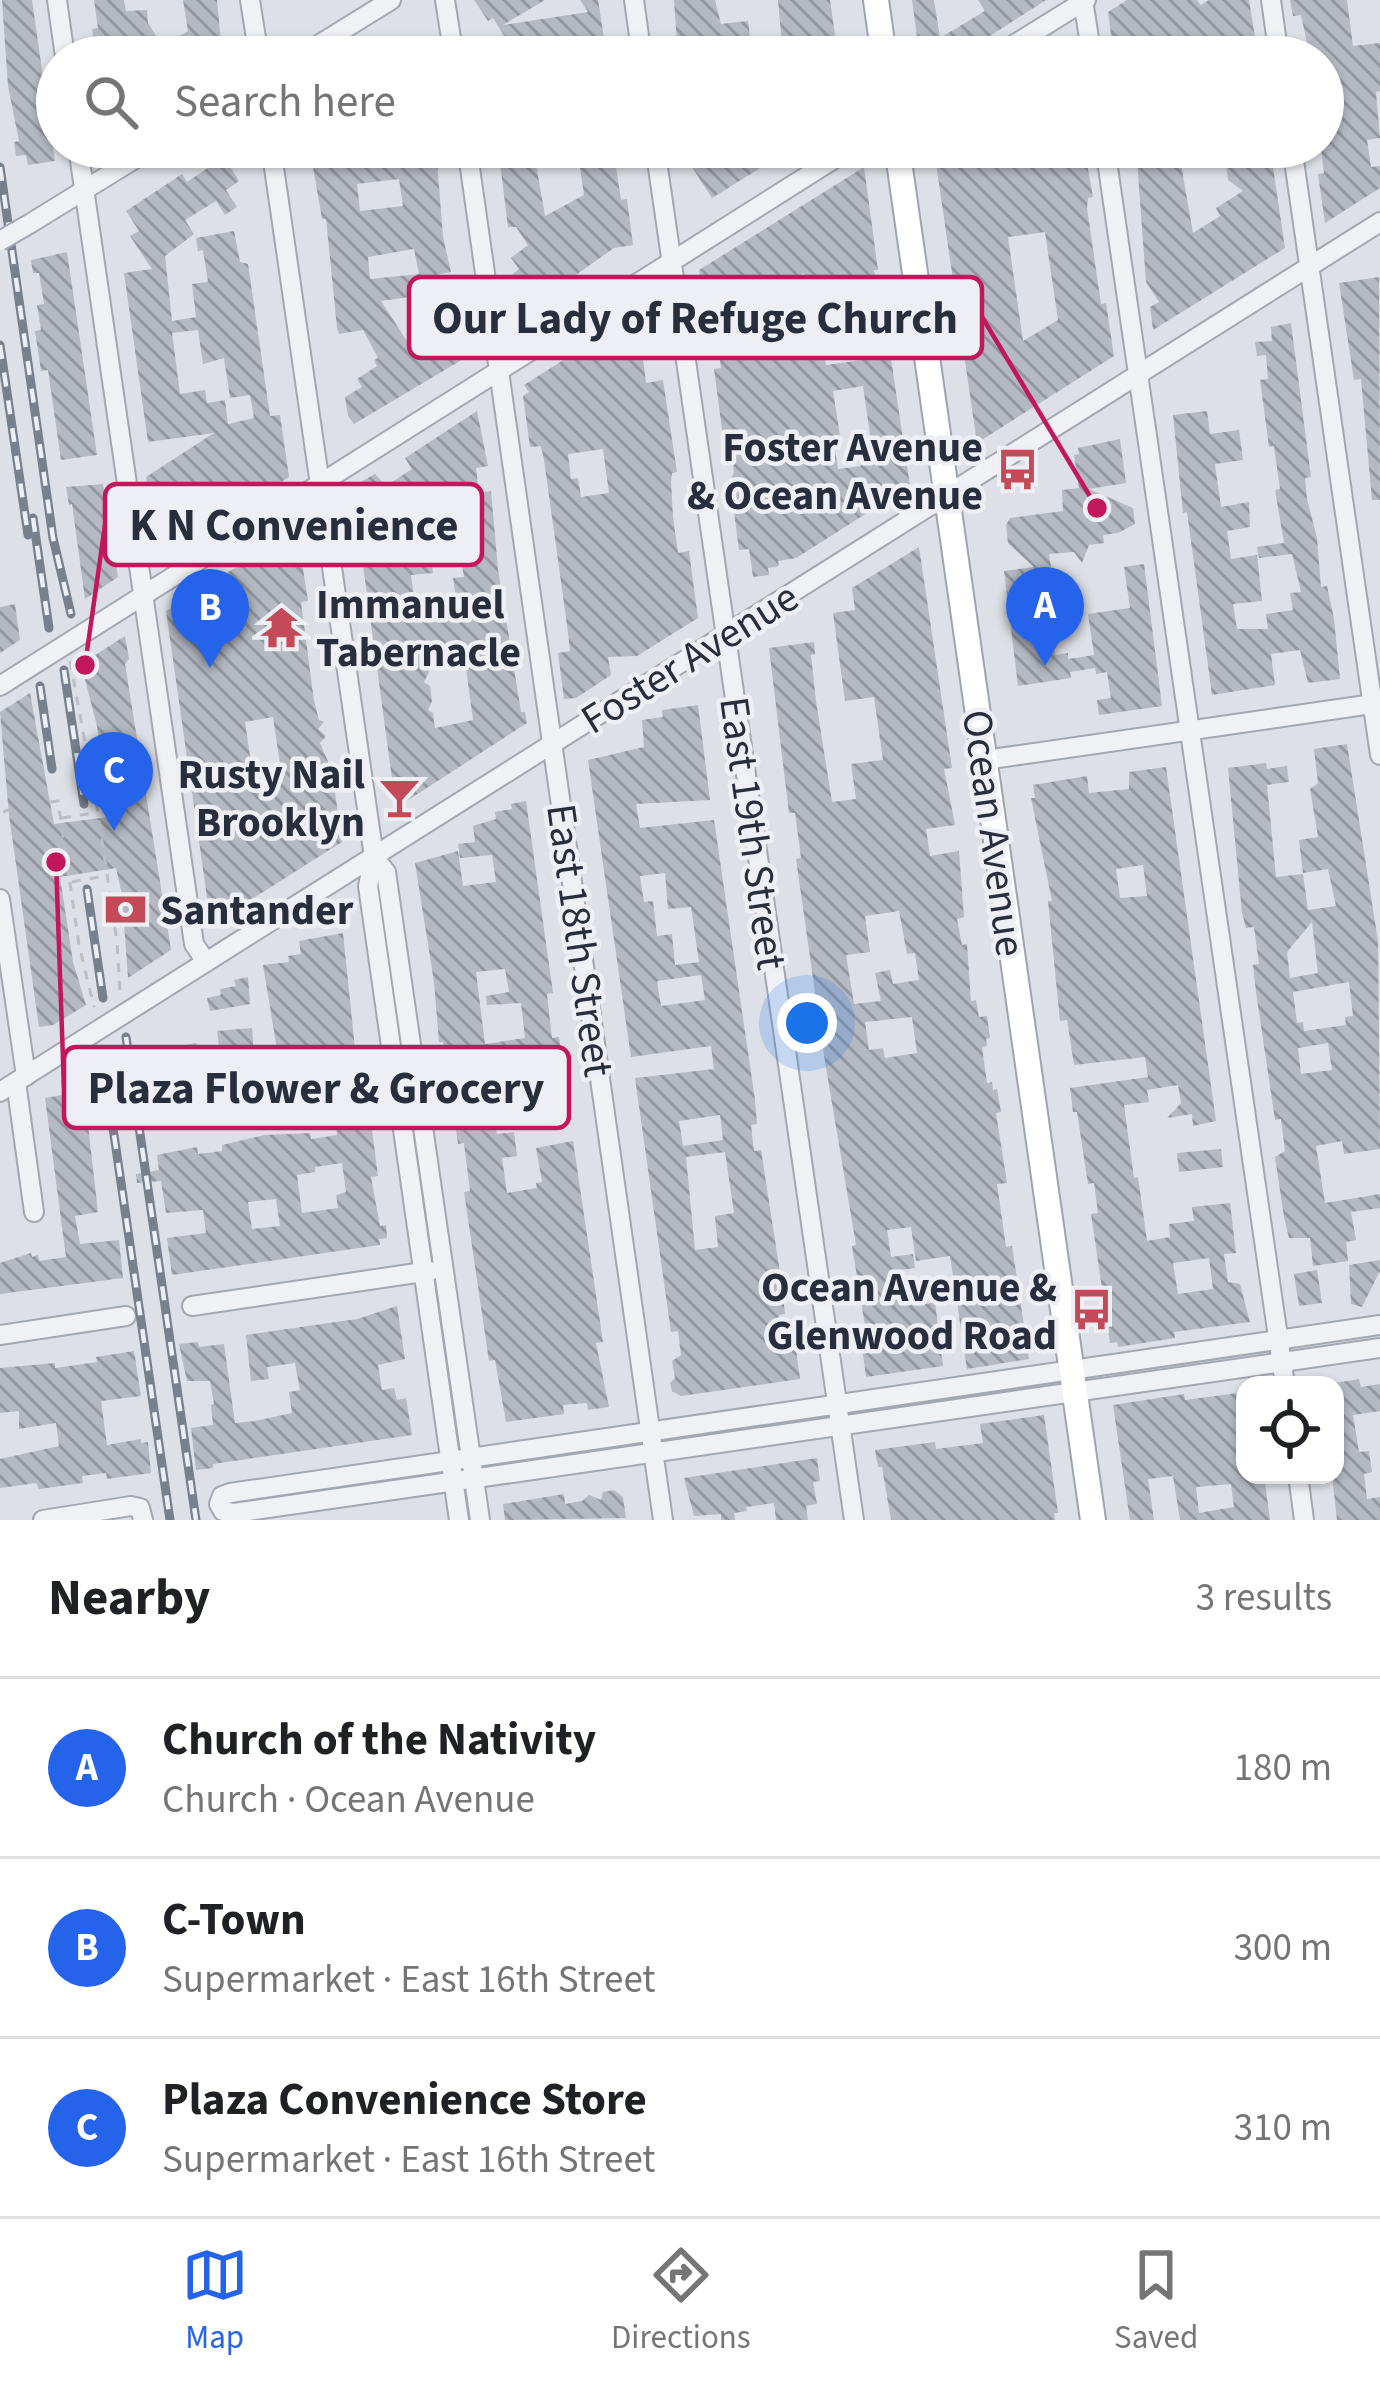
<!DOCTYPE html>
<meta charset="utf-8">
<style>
:root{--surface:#fff;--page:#f6f6f6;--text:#202124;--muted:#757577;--line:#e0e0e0;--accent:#2563eb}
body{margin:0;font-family:"Source Sans 3",sans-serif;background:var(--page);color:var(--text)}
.controls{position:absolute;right:36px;bottom:36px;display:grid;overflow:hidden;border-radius:24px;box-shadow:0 3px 9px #0004}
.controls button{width:108px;height:108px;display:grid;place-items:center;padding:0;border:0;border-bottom:3px solid var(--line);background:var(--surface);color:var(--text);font:60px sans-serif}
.you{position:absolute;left:807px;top:1023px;width:42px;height:42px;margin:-30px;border:9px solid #fff;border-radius:50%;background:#1a73e8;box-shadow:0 0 0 18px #1a73e833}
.badge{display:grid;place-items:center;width:78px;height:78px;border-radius:50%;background:var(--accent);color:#fff;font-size:39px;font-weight:700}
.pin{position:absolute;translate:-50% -99px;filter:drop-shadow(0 3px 6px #0008)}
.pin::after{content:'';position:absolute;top:63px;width:42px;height:36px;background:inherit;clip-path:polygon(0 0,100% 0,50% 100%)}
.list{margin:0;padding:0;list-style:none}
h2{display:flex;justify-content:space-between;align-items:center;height:156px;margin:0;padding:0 48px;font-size:51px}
h2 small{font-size:39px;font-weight:400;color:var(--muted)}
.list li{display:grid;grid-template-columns:78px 1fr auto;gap:36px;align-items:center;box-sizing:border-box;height:180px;padding:0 48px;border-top:3px solid var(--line)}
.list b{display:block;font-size:45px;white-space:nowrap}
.list p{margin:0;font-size:39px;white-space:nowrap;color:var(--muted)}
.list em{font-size:39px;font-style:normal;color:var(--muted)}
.icon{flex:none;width:66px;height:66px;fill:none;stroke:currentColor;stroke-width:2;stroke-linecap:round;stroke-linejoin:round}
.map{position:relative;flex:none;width:1380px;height:1520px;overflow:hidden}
.search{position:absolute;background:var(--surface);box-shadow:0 3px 9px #0004;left:36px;right:36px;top:36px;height:132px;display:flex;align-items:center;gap:30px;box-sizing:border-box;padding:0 42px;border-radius:66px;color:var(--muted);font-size:45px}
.sheet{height:696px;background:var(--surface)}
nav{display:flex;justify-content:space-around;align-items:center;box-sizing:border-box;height:168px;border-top:3px solid var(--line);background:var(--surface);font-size:33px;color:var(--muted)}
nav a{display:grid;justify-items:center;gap:6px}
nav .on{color:var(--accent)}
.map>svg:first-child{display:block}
</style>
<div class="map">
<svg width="1380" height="1520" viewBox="0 0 1380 1520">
<defs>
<pattern id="building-back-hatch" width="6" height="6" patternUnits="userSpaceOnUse" patternTransform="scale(3)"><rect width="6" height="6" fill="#b5b9c2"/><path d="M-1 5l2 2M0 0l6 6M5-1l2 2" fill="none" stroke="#93979f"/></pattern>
</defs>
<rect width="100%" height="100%" fill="#dde0e6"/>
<g fill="url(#building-back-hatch)" fill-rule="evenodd">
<polygon points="2,0 32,0 55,161 28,165 26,155 16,156 14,142 19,141 8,86"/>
<polygon points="94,0 124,0 126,11 147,10 148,23 163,47 147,57 96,57 92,29 98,28"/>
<polygon points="183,0 217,0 221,42 226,50 215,57 184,57 173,40 188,31"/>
<polygon points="474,0 545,0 503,25 588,12 580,0 598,0 607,57 569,57 568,51 490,57 489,50 511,47 493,18 488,21"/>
<polygon points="674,0 715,0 721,24 748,21 750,37 721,40 718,52 678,57"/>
<polygon points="778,0 830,0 837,49 788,57 748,57 747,50 782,45"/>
<polygon points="912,0 934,0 940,38 985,11 978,0 1046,0 957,57 920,57"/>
<polygon points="1127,0 1197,0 1201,5 1209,0 1249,0 1256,44 1228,57 1114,57 1108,12"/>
<polygon points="1290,0 1347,0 1353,46 1380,43 1380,91 1376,92 1380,138 1367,140 1371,167 1380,166 1380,188 1325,223 1318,174 1324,173 1321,149 1323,57 1310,57 1301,15 1293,16"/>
<path d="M350 147H436L443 237 451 272 425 277 437 300 423 308 416 296 381 301 410 346 444 325 465 358 354 424 348 416 345 397 362 387 357 379 377 366 374 360 378 358 363 330 339 334 337 328 326 219H322L312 161 350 155ZM399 179 403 206 360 211 357 184ZM414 249 419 274 370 279 368 257Z"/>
<polygon points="498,147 533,147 545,216 584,195 577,147 613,147 621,200 627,199 633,245 614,248 536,303 512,275 519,269 511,258 528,245 516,227 508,227"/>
<polygon points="700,147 794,147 712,198 690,164 696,160 691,153"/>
<path d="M955 147H1005L992 155 1049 147H1084L1093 197 1088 198 1087 208 1101 304 1106 303 1114 356 977 443 934 150ZM1045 232 1058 320 1023 341 1008 237Z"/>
<polygon points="1136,147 1178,147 1193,233 1220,216 1216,208 1243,191 1228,180 1226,162 1210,165 1207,147 1270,147 1285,248 1153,330 1150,307 1159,302 1146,282"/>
<path d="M224 157 239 181 226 190 237 207 225 215 216 201 185 220 194 234 165 256 172 321 196 317 192 284 208 282 203 250 198 251 196 238 234 231 240 262 248 264 270 416 280 415 289 477 205 531 201 524 158 552 146 477 214 433 148 442 124 273 152 269 130 236 139 231 126 211 182 174 187 182ZM198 330 203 364 224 358 230 398 250 395 254 418 228 424 225 400 207 403 205 390 180 394 172 333Z"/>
<path d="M864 167 878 270H874L880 306 883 305 910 486 796 558 778 561 779 566 768 568 769 575 753 577 749 549 739 550 730 482 734 472 730 445 727 436 723 437 714 369 721 368 716 331 708 332 699 270ZM804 273 813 331 857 324 862 360 826 365 822 338 780 344 777 322 774 324 759 301ZM863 386 871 441 857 443 861 466 838 469 833 437 840 436 833 391Z"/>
<polygon points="67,252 97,455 61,460 48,370 41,371 35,331 41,330 37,305 44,304 39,273 33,273 31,260"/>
<polygon points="1379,277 1380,500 1372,500 1361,379 1354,380 1339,283"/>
<path d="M635 320 641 329 651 328 653 338H657L660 357 643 359 646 383 663 380 677 472 672 473 671 481 673 517 678 553 689 551 698 618 637 656 608 657 611 675 576 698 564 699 558 653 570 651 567 625 544 460 541 446 530 447 523 396 529 392 524 385 623 322 626 326ZM603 449 609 493 581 497 578 478 571 479 568 454Z"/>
<polygon points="1291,323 1311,477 1305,478 1307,499 1317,538 1321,587 1327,586 1334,619 1340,679 1308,683 1300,650 1271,654 1275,685 1212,695 1187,512 1183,513 1173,415 1207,411 1210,434 1239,430 1243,460 1215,464 1221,507 1249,502 1250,527 1227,531 1231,559 1257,555 1262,601 1233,604 1237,629 1268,629 1266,614 1293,610 1290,593 1301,592 1292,554 1259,558 1257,547 1284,543 1275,490 1280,489 1274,446 1269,447 1260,380 1268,379 1266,355 1257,356 1255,342 1272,341 1271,327"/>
<path d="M477 411 488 466 476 468 479 493 491 491 498 569 521 712H525L527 723 396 808 362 558 430 548 433 573 411 575 417 618 458 613 453 578 464 577 461 558 464 557 459 521 425 543 408 516 354 523 348 489 375 474 386 486 412 469 405 458ZM463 646 473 720 435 728 433 713 428 710 432 701 430 686 424 682 430 670 425 651Z"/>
<polygon points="1120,439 1126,483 1089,489 1133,508 1135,524 1118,533 1103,535 1104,543 1089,545 1082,563 1074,552 1049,554 1052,573 1043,574 1055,655 1068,653 1068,659 1094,655 1088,614 1130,608 1124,567 1144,564 1162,706 1099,715 1097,700 1111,698 1107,672 1096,674 1095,668 1070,672 1071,678 1018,686 1004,571 1034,567 1008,543 1006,525 1010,518 1063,511 1062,490 1079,488 1074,455 1079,454 1078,448"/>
<polygon points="103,484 118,577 85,599 72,504 69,505 66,487"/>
<path d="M297 529 308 601 301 602 314 701 319 720 324 722 318 729 326 736 320 743 332 771 342 842 211 925 166 611ZM273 717 282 778 254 782 245 722Z"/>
<path d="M919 547 952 768 944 769 955 825 926 829 930 856 959 851 964 917 957 919 962 945 967 944 971 1001 976 1000 979 1017 987 1016 990 1038 986 1039 987 1046 982 1047 987 1083 992 1082 993 1090 997 1089 1001 1112 996 1113 1007 1183 997 1184 1006 1247 1012 1246 1029 1359 967 1369 950 1256 916 1261 911 1227 887 1230 891 1257 913 1254 915 1268 894 1271 897 1296 918 1292 920 1305 935 1302 943 1366 866 1377 860 1333 866 1332 852 1246 856 1245 825 1062 796 859 801 858 795 813H789L769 648 814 642 815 654 811 655 816 701 832 802 856 799 851 764 883 760 874 697 845 701 833 613 855 610 852 588ZM899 911 907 954 915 953 919 980 893 984 890 970 875 973 881 1001 854 1004 846 955 870 952 865 916ZM912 1017 917 1053 885 1058 883 1048 869 1050 865 1022Z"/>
<polygon points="15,604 20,640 0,653 0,607"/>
<polygon points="125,636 129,659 125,664 171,950 128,978 122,895 116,868 60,877 73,962 86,1005 53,1025 39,1027 9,815 0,712 30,693 54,824 108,817 97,726 81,664"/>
<path d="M698 705 710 800 636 804 640 828 714 820 755 1100 757 1124 751 1125 754 1151 761 1150 781 1279 785 1314 779 1315 783 1344 795 1342 800 1379 681 1396 672 1391 670 1383 675 1378 672 1361 681 1355 678 1331 671 1332 635 1078 714 1069 711 1046 631 1057 588 760 644 747 642 720 663 717 662 710ZM665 873 668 909 691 907 699 962 675 965 672 934 657 936 653 901 644 902 640 876ZM701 975 705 1000 661 1006 657 981ZM720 1115 723 1140 683 1146 679 1121ZM725 1152 734 1213 715 1216 718 1247 695 1250 686 1157Z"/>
<path d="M1347 744 1378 941 1380 1149 1344 1154 1342 1141 1316 1146 1325 1203 1380 1194V1208L1351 1212 1356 1240 1346 1242 1348 1261 1313 1266 1310 1238H1289L1284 1217 1275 1157 1285 1151 1281 1119 1275 1120 1256 992 1253 965 1259 964 1254 927 1246 928 1242 913 1228 768 1266 763 1267 769 1287 766 1289 782 1267 785 1276 877 1303 874 1308 910 1336 906 1328 869 1303 873 1299 840 1318 837 1310 789 1318 783 1314 749ZM1312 922 1318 973 1290 978 1287 952ZM1349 982 1353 1016 1345 1017 1346 1025 1304 1031 1303 1022 1297 1023 1293 992ZM1328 1043 1332 1070 1301 1074 1298 1048Z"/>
<path d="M1166 767 1216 1121 1193 1126 1192 1114 1167 1118 1181 1103 1178 1085 1147 1090 1149 1102 1124 1105 1134 1178 1138 1177 1147 1241 1170 1237 1169 1224 1194 1221 1192 1207 1230 1203 1236 1253 1224 1254 1228 1282 1240 1284 1250 1322 1174 1332 1175 1338 1118 1347 1117 1342 1110 1343 1091 1214 1098 1213 1094 1183 1088 1184 1077 1112H1073L1070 1088 1148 1077 1145 1057 1074 1065 1067 1020 1060 1021 1048 901H1052L1031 798H1035L1033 785 1087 776 1089 793 1129 789V772ZM1143 865 1147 896 1120 898 1116 869ZM1209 1258 1213 1289 1178 1294 1173 1263Z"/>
<path d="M526 801 553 993 547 994 552 1038 559 1037 568 1095 563 1102 546 1104V1100L530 1102 527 1082 491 1089 494 1117 497 1134 514 1132 517 1156 502 1158 507 1193 537 1188 536 1183 542 1182 536 1148 573 1141 603 1342 596 1343 609 1407 588 1410 587 1403 563 1405 564 1414 506 1422 495 1360 489 1361 464 1192 470 1191 464 1143 458 1144 443 1042H439L434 982 415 863 458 851 463 886 496 882 492 855 460 858 458 844 475 842 473 826 496 819 495 812 512 809 511 804ZM505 969 509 992 486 996 487 1005 521 1003 525 1038 485 1044 476 972Z"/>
<polygon points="343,933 356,1058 319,1061 319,1054 279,1061 263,965 289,962 288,956 301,954 299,941"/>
<polygon points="248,977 250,1004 210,1011 207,998 221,995 220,989 236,986 234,980"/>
<polygon points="252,1028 255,1066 222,1069 217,1031"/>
<polygon points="196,1043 202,1072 144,1082 140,1048 156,1046 157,1050"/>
<polygon points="74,1093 78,1118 87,1116 98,1212 75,1216 80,1244 119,1240 123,1278 0,1294 0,1263 31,1253 32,1257 38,1255 39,1261 66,1257 45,1098"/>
<path d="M370 1115 378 1176 371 1177 380 1226 386 1225 387 1238 379 1239 380 1245 172 1275 167 1238 206 1233 203 1210 166 1213 161 1181 137 1183 136 1174 159 1170 157 1155 197 1147 198 1154 222 1151V1145L265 1135 310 1133 311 1139 337 1135 335 1120ZM342 1163 346 1192 336 1195 338 1208 302 1213 297 1175 315 1172V1167ZM276 1199 280 1226 252 1229 248 1202Z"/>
<polygon points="1221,1149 1223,1167 1179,1172 1177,1153"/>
<polygon points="1380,1260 1380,1271 1362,1307 1351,1304 1349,1265"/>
<polygon points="1317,1270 1322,1303 1299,1306 1294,1274"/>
<polygon points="397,1306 405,1359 378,1365 382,1390 394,1388 397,1400 406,1398 412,1435 213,1464 213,1468 196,1470 191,1428 213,1425 211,1405 214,1404 210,1381 187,1381 179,1344 198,1342 199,1347 224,1344 235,1423 255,1421 292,1413 289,1392 300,1390 295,1363 267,1367 269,1379 251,1381 246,1335 357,1319"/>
<polygon points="134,1351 141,1396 101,1401 107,1445 141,1439 141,1443 148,1442 151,1473 107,1479 106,1473 82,1476 83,1483 39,1489 36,1483 0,1488 0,1459 59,1446 56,1423 19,1429 19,1411 0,1413 0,1368 55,1363 55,1368 97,1362 96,1357"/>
<polygon points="1359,1379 1361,1387 1380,1384 1380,1411 1353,1415 1359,1452 1369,1451 1372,1472 1364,1474 1367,1499 1380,1497 1380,1520 1337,1520 1332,1475 1335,1475 1335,1383"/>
<path d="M1245 1392V1475H1264L1270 1520H1180L1173 1476 1148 1479 1154 1520H1130L1113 1405 1184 1394 1185 1400ZM1231 1484 1234 1507 1199 1513 1196 1487Z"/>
<polygon points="1044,1415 1058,1513 1054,1513 1055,1520 891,1520 882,1467 878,1467 875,1450 935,1442 936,1449 983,1443 980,1424"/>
<polygon points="817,1458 820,1481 813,1482 817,1504 806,1506 808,1520 776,1520 774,1503 746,1507 747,1511 734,1513 735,1520 721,1520 721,1514 694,1516 684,1478"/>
<polygon points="614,1490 623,1497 626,1518 505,1520 503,1504 564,1494 565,1504 582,1501 589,1495 601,1500 603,1492"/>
</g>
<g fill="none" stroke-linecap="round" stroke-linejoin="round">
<defs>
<g id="minor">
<polyline points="57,0 65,57"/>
<polyline points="250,0 259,57"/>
<polyline points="445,0 454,57"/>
<polyline points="634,0 642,57"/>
<polyline points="1083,0 1092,57"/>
<polyline points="1271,0 1279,57"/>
<polyline points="299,57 391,0"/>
<polyline points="994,57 1086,0"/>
<polyline points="78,147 194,944 206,962"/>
<polyline points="271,147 374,857 368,886 459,1520"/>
<polyline points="467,147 663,1520"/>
<polyline points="655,147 854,1520"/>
<polyline points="1105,147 1285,1385"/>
<polyline points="1292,147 1380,755"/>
<polyline points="31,223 154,147"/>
<polyline points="0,686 853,147"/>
<polyline points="985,760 1380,703"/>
<polyline points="374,857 386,872 480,1520"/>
<polyline points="0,899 26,1076"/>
<polyline points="16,1082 34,1212"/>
<polyline points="0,1092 1380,222"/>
<polyline points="151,1119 408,1080"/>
<polyline points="192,1306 430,1271"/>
<polyline points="1380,1325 230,1493 222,1496 219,1504 223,1511 234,1513 1380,1348"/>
<polyline points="0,1335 126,1316"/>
<polyline points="1298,1475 1304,1520"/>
<polyline points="43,1520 131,1506 140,1508 143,1520"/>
</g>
<g id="major">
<polyline points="876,0 884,57"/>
<polyline points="897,147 1093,1520"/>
</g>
</defs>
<use href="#minor" stroke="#a3a7b0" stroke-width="22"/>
<use href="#major" stroke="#9ea4b1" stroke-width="28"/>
<g stroke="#bcbec5" stroke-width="3" stroke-dasharray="9 9" stroke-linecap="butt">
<polyline points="70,661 98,813 117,942 120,991"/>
<polyline points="50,802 58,801 79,945 94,1007"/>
<polyline points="3,812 14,808"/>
<polyline points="62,818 94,813"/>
<polyline points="72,882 104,876"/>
</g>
<use href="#minor" stroke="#f0f1f5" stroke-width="18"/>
<use href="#major" stroke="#fff" stroke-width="24"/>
<defs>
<g id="rail">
<polyline points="0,167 53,538 71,614"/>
<polyline points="0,345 28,535"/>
<polyline points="33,518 49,628"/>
<polyline points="64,670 84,804"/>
<polyline points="40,686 52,769"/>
<polyline points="87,889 103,998"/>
<polyline points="126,1037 196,1520"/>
<polyline points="102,1052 170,1520"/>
</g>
</defs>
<use href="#rail" stroke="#78808e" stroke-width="9"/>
<use href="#rail" stroke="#edeff4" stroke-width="4.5" stroke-dasharray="14" stroke-linecap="butt"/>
<defs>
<polyline id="minor-bridge" points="0,241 31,223"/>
</defs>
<use href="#minor-bridge" stroke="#a3a7b0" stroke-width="22" stroke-linecap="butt"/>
<use href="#minor-bridge" stroke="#f0f1f5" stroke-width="18"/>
</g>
<defs>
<symbol id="bus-bare" viewBox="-9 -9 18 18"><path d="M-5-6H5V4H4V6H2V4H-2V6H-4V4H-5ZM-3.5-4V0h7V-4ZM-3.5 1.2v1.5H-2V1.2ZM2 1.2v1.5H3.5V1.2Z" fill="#c44a57" stroke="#edeff4" stroke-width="2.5" paint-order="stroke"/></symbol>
<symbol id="temple-bare" viewBox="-9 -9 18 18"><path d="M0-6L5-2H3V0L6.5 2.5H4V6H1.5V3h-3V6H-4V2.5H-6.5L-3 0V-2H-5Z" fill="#c44a57" stroke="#edeff4" stroke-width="2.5" paint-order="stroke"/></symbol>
<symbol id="bar-bare" viewBox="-9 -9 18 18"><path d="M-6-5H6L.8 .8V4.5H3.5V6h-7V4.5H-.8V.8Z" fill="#c44a57" stroke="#edeff4" stroke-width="2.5" paint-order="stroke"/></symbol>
<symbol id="bank-bare" viewBox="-9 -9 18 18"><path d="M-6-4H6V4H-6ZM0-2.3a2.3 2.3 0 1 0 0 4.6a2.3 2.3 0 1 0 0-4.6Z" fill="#c44a57" stroke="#edeff4" stroke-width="2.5" paint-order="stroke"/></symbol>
</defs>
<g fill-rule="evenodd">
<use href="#bus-bare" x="988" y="440" width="59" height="59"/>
<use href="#temple-bare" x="252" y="598" width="59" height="59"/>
<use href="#bar-bare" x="370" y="768" width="59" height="59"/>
<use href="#bank-bare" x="96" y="880" width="59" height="59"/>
<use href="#bus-bare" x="1062" y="1280" width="59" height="59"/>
</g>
<g text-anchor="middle" stroke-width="9" stroke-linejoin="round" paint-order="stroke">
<g font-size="42" font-weight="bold" fill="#282e3c" stroke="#edeff4" text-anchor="end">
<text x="983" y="461">Foster Avenue<tspan x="983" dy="48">&amp; Ocean Avenue</tspan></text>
<text x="316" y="618" text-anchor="start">Immanuel<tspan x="316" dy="48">Tabernacle</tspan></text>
<text x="365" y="788">Rusty Nail<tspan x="365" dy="48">Brooklyn</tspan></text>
<text x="160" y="924" text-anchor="start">Santander</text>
<text x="1057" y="1301">Ocean Avenue &amp;<tspan x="1057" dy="48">Glenwood Road</tspan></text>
</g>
<g font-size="42" fill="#282e3c" stroke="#edeff4">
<text transform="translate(689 657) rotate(-32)" y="15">Foster Avenue</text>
<text transform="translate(754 833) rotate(82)" y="15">East 19th Street</text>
<text transform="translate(995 833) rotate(82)" y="15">Ocean Avenue</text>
<text transform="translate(581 940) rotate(82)" y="15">East 18th Street</text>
</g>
</g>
<path fill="none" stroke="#c2185b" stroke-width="4.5" d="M1097 508L982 317M85 665L105 525M56 862L64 1088"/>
<g fill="#c2185b" stroke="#edeff4" stroke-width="4.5">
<circle cx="1097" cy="508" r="12"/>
<circle cx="85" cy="665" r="12"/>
<circle cx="56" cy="862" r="12"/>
</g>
<g fill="#edeff4" stroke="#c2185b" stroke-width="4.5">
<rect x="409" y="277" width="573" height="81" rx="12"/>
<rect x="105" y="484" width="377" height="81" rx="12"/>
<rect x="64" y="1047" width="505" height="81" rx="12"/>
</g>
<g font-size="45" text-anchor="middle" font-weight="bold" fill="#282e3c">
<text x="695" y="333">Our Lady of Refuge Church</text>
<text x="294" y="540">K N Convenience</text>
<text x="316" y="1103">Plaza Flower &amp; Grocery</text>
</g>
</svg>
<div class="controls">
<button><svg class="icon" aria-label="locate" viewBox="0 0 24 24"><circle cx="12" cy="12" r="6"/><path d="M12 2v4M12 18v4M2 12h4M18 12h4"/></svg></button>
</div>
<div class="you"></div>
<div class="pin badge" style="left:1045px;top:666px">A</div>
<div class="pin badge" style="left:210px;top:668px">B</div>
<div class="pin badge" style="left:114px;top:831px">C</div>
<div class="search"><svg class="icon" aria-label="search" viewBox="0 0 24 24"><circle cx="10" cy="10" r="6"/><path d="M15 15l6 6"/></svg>Search here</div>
</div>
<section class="sheet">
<h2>Nearby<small>3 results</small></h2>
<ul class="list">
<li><span class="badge">A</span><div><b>Church of the Nativity</b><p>Church · Ocean Avenue</p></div><em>180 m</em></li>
<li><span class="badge">B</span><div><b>C-Town</b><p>Supermarket · East 16th Street</p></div><em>300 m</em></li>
<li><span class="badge">C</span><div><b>Plaza Convenience Store</b><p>Supermarket · East 16th Street</p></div><em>310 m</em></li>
</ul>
</section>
<nav>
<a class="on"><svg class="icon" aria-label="map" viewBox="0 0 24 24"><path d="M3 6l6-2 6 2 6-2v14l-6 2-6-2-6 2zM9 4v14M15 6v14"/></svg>Map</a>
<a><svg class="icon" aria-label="directions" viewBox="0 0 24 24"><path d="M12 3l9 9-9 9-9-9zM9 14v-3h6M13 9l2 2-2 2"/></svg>Directions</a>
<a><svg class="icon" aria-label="saved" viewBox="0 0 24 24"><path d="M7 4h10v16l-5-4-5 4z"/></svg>Saved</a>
</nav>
